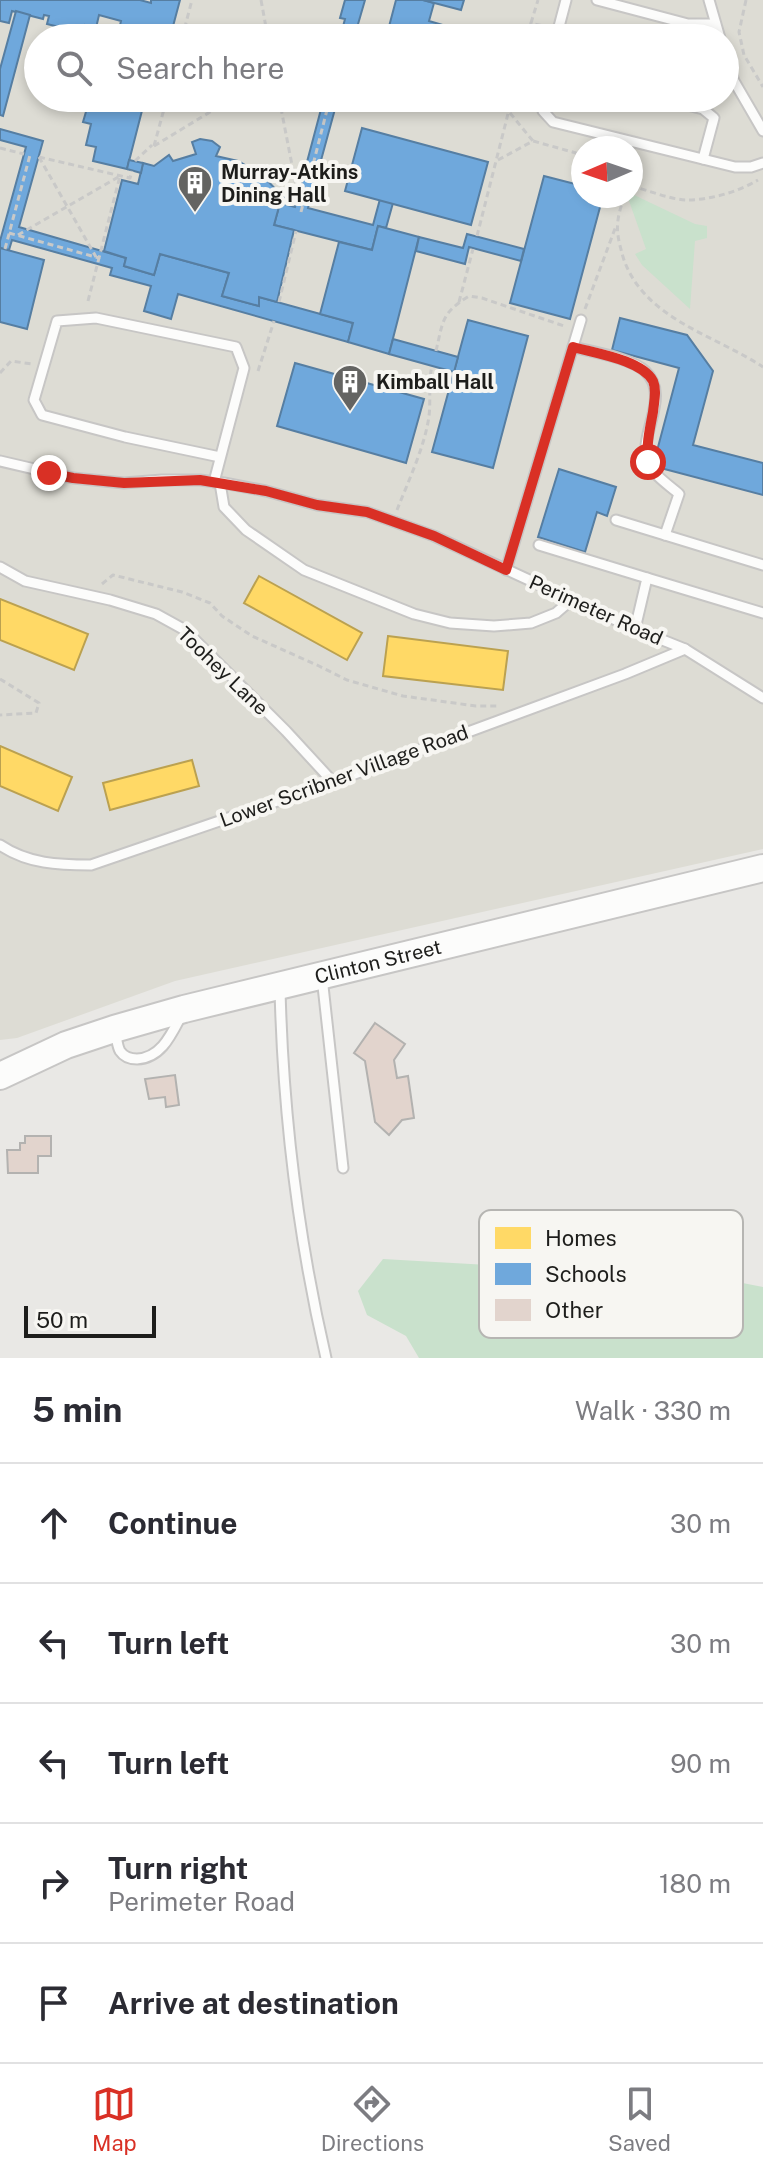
<!DOCTYPE html>
<meta charset="utf-8">
<style>
:root{--surface:#fff;--page:#f7f7f7;--text:#2b2b33;--muted:#7c7c81;--line:#e1e1e2;--accent:#d93025}
body{margin:0;font-family:"Public Sans",sans-serif;background:var(--page);color:var(--text)}
.compass{position:absolute;left:571px;top:136px;width:72px;height:72px;border-radius:50%;background:var(--surface);box-shadow:0 4px 12px #0003;rotate:268deg}
.scale{position:absolute;left:24px;bottom:20px;width:132px;box-sizing:border-box;padding-left:8px;border:4px solid #1d1d1b;border-top:0;font-size:22px;line-height:28px;white-space:nowrap;color:#1d1d1b;-webkit-text-stroke:6px #f7f6f2;paint-order:stroke}
.stop{position:absolute;width:24px;height:24px;margin:-18px;border:6px solid #d93025;border-radius:50%;background:#fff}
.stop.end{background:#d93025;border-color:#fff;box-shadow:0 2px 8px #0008}
.list{margin:0;padding:0;list-style:none}
h2{display:flex;justify-content:space-between;align-items:center;height:104px;margin:0;padding:0 32px;font-size:34px}
h2 small{font-size:26px;font-weight:400;color:var(--muted)}
.list li{display:grid;grid-template-columns:52px 1fr auto;gap:24px;align-items:center;box-sizing:border-box;height:120px;padding:0 32px;border-top:2px solid var(--line)}
.list b{display:block;font-size:30px;white-space:nowrap}
.list p{margin:0;font-size:26px;white-space:nowrap;color:var(--muted)}
.list em{font-size:26px;font-style:normal;color:var(--muted)}
.icon{flex:none;width:44px;height:44px;fill:none;stroke:currentColor;stroke-width:2;stroke-linecap:round;stroke-linejoin:round}
.map{position:relative;flex:none;width:763px;height:1358px;overflow:hidden}
.search{position:absolute;background:var(--surface);box-shadow:0 4px 12px #0003;left:24px;right:24px;top:24px;height:88px;display:flex;align-items:center;gap:20px;box-sizing:border-box;padding:0 28px;border-radius:44px;color:var(--muted);font-size:30px}
.sheet{height:704px;background:var(--surface)}
nav{display:flex;justify-content:space-around;align-items:center;box-sizing:border-box;height:112px;border-top:2px solid var(--line);background:var(--surface);font-size:22px;color:var(--muted)}
nav a{display:grid;justify-items:center;gap:4px}
nav .on{color:var(--accent)}
.map>svg:first-child{display:block}
</style>
<div class="map">
<svg width="763" height="1358" viewBox="0 0 763 1358">
<rect width="100%" height="100%" fill="#e9e8e5"/>
<path fill="#dddcd4" fill-rule="evenodd" d="M0 0H763V849L175 981 17 1038 0 1040ZM38 38H725V98H38ZM583 148H631V196H583Z"/>
<g fill="#c9e1cc">
<polygon points="632,194 695,224 707,226 707,238 695,241 690,309 642,265 635,254 646,249 628,198"/>
<polygon points="383,1259 717,1278 763,1287 763,1358 419,1358 406,1336 367,1315 358,1291"/>
</g>
<g fill="#ffd966" stroke="#bba150" stroke-width="2">
<polygon points="259,576 362,633 347,660 244,603"/>
<polygon points="0,599 88,634 74,670 0,640"/>
<polygon points="388,636 508,651 503,690 383,676"/>
<polygon points="0,746 72,777 58,811 0,786"/>
<polygon points="192,760 199,786 110,810 103,783"/>
</g>
<g fill="#6fa8dc" stroke="#567ea2" stroke-width="2">
<polygon points="0,0 140,0 151,3 151,0 180,0 172,30 165,28 162,38 117,38 121,21 99,15 96,28 85,25 83,33 47,24 49,16 44,15 43,19 12,11 9,23 0,21"/>
<polygon points="345,0 365,0 354,38 340,38 345,19 340,18"/>
<polygon points="396,0 423,0 434,3 429,21 487,38 386,38"/>
<polygon points="423,0 464,0 461,10"/>
<polygon points="16,11 30,15 3,116 0,115 0,69"/>
<polygon points="90,98 145,99 127,169 93,161 96,147 86,145 91,124 83,122"/>
<polygon points="324,98 338,98 308,208 373,225 380,199 393,203 386,228 378,226 372,250 274,225 280,203 295,207"/>
<polygon points="362,128 488,162 471,225 345,191"/>
<polygon points="0,129 43,141 19,227 126,258 124,266 154,275 160,254 229,273 222,296 259,306 259,297 353,323 348,342 178,294 171,319 144,311 151,286 110,275 112,268 12,240 9,250 0,248 0,241 26,147 0,140"/>
<polygon points="200,139 212,141 220,147 216,156 238,161 262,175 285,199 280,203 274,225 294,230 277,302 259,297 259,306 222,296 229,273 160,254 154,275 124,266 126,258 104,251 122,180 138,184 143,163 154,166 169,155 173,161 196,154 192,142"/>
<polygon points="129,160 143,163 141,173 127,169"/>
<polygon points="544,176 583,186 583,196 603,196 570,319 510,303"/>
<polygon points="378,226 419,237 389,354 348,342 353,323 320,314 339,242 372,250"/>
<polygon points="467,234 524,249 521,261 469,247 465,264 416,251 419,237 463,248"/>
<polygon points="0,248 44,260 27,329 0,322"/>
<polygon points="620,318 687,335 713,371 693,445 763,463 763,495 653,466 679,368 612,350"/>
<polygon points="468,320 528,336 493,468 432,452"/>
<polygon points="393,339 458,357 454,372 389,354"/>
<polygon points="295,363 424,399 406,463 277,426"/>
<polygon points="559,469 616,487 607,516 597,512 585,552 538,537"/>
</g>
<g fill="#e2d4cd" stroke="#b3b2b0" stroke-width="2">
<polygon points="375,1023 405,1044 394,1060 397,1078 408,1076 414,1118 402,1120 389,1135 375,1122 365,1061 354,1053"/>
<polygon points="175,1075 179,1105 166,1107 165,1097 149,1099 145,1079"/>
<polygon points="25,1136 51,1136 51,1156 38,1156 38,1173 8,1173 7,1150 20,1150 20,1143 25,1143"/>
</g>
<g fill="none" stroke-linecap="round" stroke-linejoin="round">
<defs>
<g id="lane">
<polyline points="597,0 688,24 715,24"/>
<polyline points="709,0 720,38"/>
<polyline points="556,38 566,0"/>
<polyline points="725,54 734,81 763,131"/>
<polyline points="540,98 543,111 553,122 735,167 751,167 763,163"/>
<polyline points="661,98 703,109 714,118 703,159"/>
<path d="M573 347C592 352 631 358 645 371 672 396 637 436 648 462 654 476 669 485 679 494L665 535"/>
<polyline points="0,461 73,478 124,483 162,480 200,480 224,483 266,491 317,505 367,512 434,536 635,629 685,649 763,698"/>
<polyline points="214,482 244,368 236,347 96,318 57,321 34,400 42,415 125,437 220,457"/>
<polyline points="220,483 224,507 246,530 304,570 414,614 450,623 494,626 531,623 556,613 571,600"/>
<polyline points="616,520 763,565"/>
<polyline points="539,545 647,578 635,629"/>
<polyline points="0,567 25,581 110,600 156,614 185,630 286,731 333,782"/>
<polyline points="506,570 581,320"/>
<polyline points="647,578 763,613"/>
<path d="M0 845C28 864 59 865 91 865L333 782 625 674 685 649"/>
<polyline points="322,977 343,1168"/>
<path d="M280 989C283 1112 298 1237 326 1358"/>
<path d="M115 1032C117 1038 117 1046 120 1051 124 1057 130 1059 137 1059 161 1058 171 1035 181 1016"/>
</g>
<g id="secondary">
<path id="s1" d="M0 1076 66 1045 114 1029 184 1009 763 868"/>
</g>
</defs>
<use href="#lane" stroke="#c7c6c5" stroke-width="13"/>
<use href="#secondary" stroke="#c7c6c5" stroke-width="30"/>
<g stroke="#c9c9c8" stroke-width="3" stroke-dasharray="6 4" stroke-linecap="butt">
<polyline points="261,0 268,38"/>
<polyline points="746,0 739,32 744,55 763,87"/>
<polyline points="531,23 538,0"/>
<polyline points="570,33 589,38"/>
<polyline points="182,38 192,0"/>
<polyline points="330,38 341,31"/>
<polyline points="346,38 349,26"/>
<polyline points="527,38 531,23 547,27"/>
<polyline points="279,98 298,196"/>
<polyline points="491,98 511,103"/>
<polyline points="510,113 533,141"/>
<polyline points="154,146 233,98"/>
<polyline points="154,146 167,98"/>
<polyline points="0,148 24,154"/>
<polyline points="39,157 96,257"/>
<polyline points="39,157 130,178 132,171"/>
<polyline points="498,160 533,141 576,153 583,162"/>
<polyline points="135,161 152,145"/>
<path d="M631 186C648 190 668 199 686 200 710 200 738 192 758 180"/>
<path d="M624 196C622 204 619 212 618 220 616 234 620 245 623 257 643 319 715 335 763 367"/>
<polyline points="301,212 330,98"/>
<polyline points="9,233 99,258 120,176 18,235"/>
<polyline points="477,236 512,98"/>
<polyline points="5,249 30,155"/>
<polyline points="88,301 99,258"/>
<polyline points="279,302 296,231"/>
<polyline points="459,302 473,249"/>
<polyline points="585,309 616,226"/>
<path d="M436 351C443 322 441 313 469 296L482 298 564 326"/>
<polyline points="258,371 274,321"/>
<polyline points="0,373 11,361 32,364"/>
<path d="M397 510C408 482 425 446 429 416 431 399 428 382 432 366"/>
<polyline points="102,584 113,575 182,592 210,603 222,616 252,636 319,666 347,680 403,696 476,706 498,706"/>
<polyline points="0,679 39,703 36,713 0,715"/>
</g>
<use href="#lane" stroke="#fcfcfb" stroke-width="9"/>
<use href="#secondary" stroke="#fcfcfb" stroke-width="26"/>
</g>
<g fill="none" stroke-linecap="round" stroke-linejoin="round">
<path stroke="#d93025" stroke-width="10" d="M49 473 73 478 124 483 200 480 266 491 317 505 367 512 434 536 506 570 573 347C594 353 642 360 653 381 657 390 654 402 653 412 650 428 646 445 648 462"/>
</g>
<defs>
<symbol id="building-pin" viewBox="-11 -11 22 30"><path d="M0 17L-7.5 6A9.5 9.5 0 1 1 7.5 6Z" fill="#646462" stroke="#f7f6f2"/><path d="M-4-6H4V6H1V3H-1V6H-4ZM-2.5-4.3h1.7v1.8h-1.7ZM.8-4.3h1.7v1.8H.8ZM-2.5-1h1.7V.8h-1.7ZM.8-1h1.7V.8H.8Z" fill="#fff"/></symbol>
</defs>
<g fill-rule="evenodd">
<use href="#building-pin" x="175" y="163" width="40" height="54"/>
<use href="#building-pin" x="330" y="362" width="40" height="54"/>
</g>
<g text-anchor="middle" stroke-width="8" stroke-linejoin="round" paint-order="stroke">
<g font-size="20" font-weight="bold" fill="#1d1d1b" stroke="#f7f6f2" text-anchor="start">
<text x="221" y="179">Murray-Atkins<tspan x="221" dy="23">Dining Hall</tspan></text>
<text x="376" y="389">Kimball Hall</text>
</g>
<g font-size="20" fill="#1d1d1b" stroke="#f7f6f2">
<text transform="translate(596 610) rotate(24)" y="7">Perimeter Road</text>
<text transform="translate(223 671) rotate(44)" y="7">Toohey Lane</text>
<text transform="translate(344 776) rotate(-20)" y="7">Lower Scribner Village Road</text>
<text dy="7" stroke="none"><textPath href="#s1" startOffset="396">Clinton Street</textPath></text>
</g>
</g>
<rect x="479" y="1210" width="264" height="128" rx="12" fill="#f7f6f2" stroke="#b6b5b2" stroke-width="2"/>
<rect x="495" y="1227" width="36" height="22" fill="#ffd966"/>
<rect x="495" y="1263" width="36" height="22" fill="#6fa8dc"/>
<rect x="495" y="1299" width="36" height="22" fill="#e2d4cd"/>
<g font-size="22" fill="#1d1d1b">
<text x="545" y="1246">Homes</text>
<text x="545" y="1282">Schools</text>
<text x="545" y="1318">Other</text>
</g>
</svg>
<svg class="compass" viewBox="-18 -18 36 36"><path d="M0-13l5 13h-10z" fill="#e53935"/><path d="M0 13l5-13h-10z" fill="#7c7c81"/></svg>
<div class="scale">50 m</div>
<div class="stop" style="left:648px;top:462px"></div>
<div class="stop end" style="left:49px;top:473px"></div>
<div class="search"><svg class="icon" aria-label="search" viewBox="0 0 24 24"><circle cx="10" cy="10" r="6"/><path d="M15 15l6 6"/></svg>Search here</div>
</div>
<section class="sheet">
<h2>5 min<small>Walk · 330 m</small></h2>
<ul class="list">
<li><svg class="icon" aria-label="ahead" viewBox="0 0 24 24"><path d="M12 20V5M6 11l6-6 6 6"/></svg><div><b>Continue</b></div><em>30 m</em></li>
<li><svg class="icon" aria-label="left" viewBox="0 0 24 24"><path d="M17 20v-9H6M10 6l-5 5 5 5"/></svg><div><b>Turn left</b></div><em>30 m</em></li>
<li><svg class="icon" aria-label="left" viewBox="0 0 24 24"><path d="M17 20v-9H6M10 6l-5 5 5 5"/></svg><div><b>Turn left</b></div><em>90 m</em></li>
<li><svg class="icon" aria-label="right" viewBox="0 0 24 24"><path d="M7 20v-9h11M14 6l5 5-5 5"/></svg><div><b>Turn right</b><p>Perimeter Road</p></div><em>180 m</em></li>
<li><svg class="icon" aria-label="arrive" viewBox="0 0 24 24"><path d="M6 21V4h12l-3 4 3 4H6"/></svg><div><b>Arrive at destination</b></div></li>
</ul>
</section>
<nav>
<a class="on"><svg class="icon" aria-label="map" viewBox="0 0 24 24"><path d="M3 6l6-2 6 2 6-2v14l-6 2-6-2-6 2zM9 4v14M15 6v14"/></svg>Map</a>
<a><svg class="icon" aria-label="directions" viewBox="0 0 24 24"><path d="M12 3l9 9-9 9-9-9zM9 14v-3h6M13 9l2 2-2 2"/></svg>Directions</a>
<a><svg class="icon" aria-label="saved" viewBox="0 0 24 24"><path d="M7 4h10v16l-5-4-5 4z"/></svg>Saved</a>
</nav>
